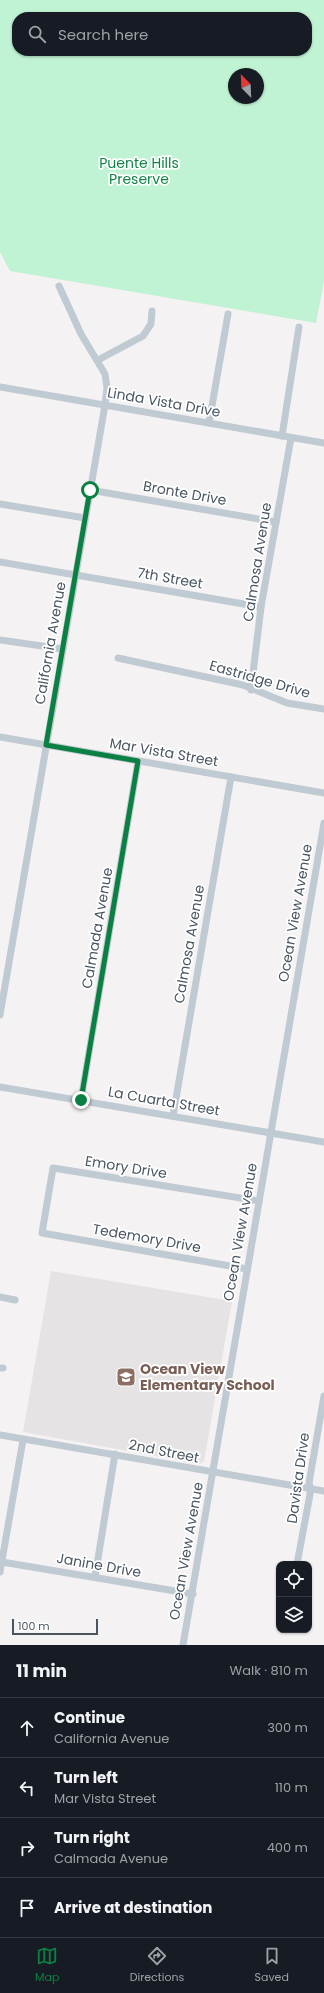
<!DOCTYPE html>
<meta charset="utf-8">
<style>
:root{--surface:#171b24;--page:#20242c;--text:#f1f3f6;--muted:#9ea1a6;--line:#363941;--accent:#0b8043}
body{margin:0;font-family:Poppins,sans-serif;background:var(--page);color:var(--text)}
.controls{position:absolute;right:12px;bottom:12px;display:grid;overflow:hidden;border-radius:8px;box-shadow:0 1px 3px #0004}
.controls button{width:36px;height:36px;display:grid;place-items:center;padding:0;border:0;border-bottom:1px solid var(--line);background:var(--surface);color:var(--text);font:20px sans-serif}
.compass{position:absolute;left:228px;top:68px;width:36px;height:36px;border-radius:50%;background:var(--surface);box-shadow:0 1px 3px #0004;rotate:336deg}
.scale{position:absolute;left:12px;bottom:10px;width:86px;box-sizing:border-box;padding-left:4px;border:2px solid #495662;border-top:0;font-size:11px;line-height:14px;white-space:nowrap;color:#495662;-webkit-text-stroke:3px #fff;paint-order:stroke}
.stop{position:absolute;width:12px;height:12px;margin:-9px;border:3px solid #0b8043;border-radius:50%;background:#fff}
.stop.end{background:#0b8043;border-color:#fff;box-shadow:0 1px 4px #0008}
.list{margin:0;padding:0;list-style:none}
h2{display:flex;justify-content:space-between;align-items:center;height:52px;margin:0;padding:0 16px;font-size:17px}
h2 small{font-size:13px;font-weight:400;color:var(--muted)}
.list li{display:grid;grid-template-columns:26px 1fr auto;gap:12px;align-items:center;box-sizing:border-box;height:60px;padding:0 16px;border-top:1px solid var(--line)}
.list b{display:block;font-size:15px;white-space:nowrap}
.list p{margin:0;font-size:13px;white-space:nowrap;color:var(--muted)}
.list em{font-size:13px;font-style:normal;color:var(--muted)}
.icon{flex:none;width:22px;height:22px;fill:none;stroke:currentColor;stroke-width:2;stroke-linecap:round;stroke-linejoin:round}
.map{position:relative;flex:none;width:324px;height:1645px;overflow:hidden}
.search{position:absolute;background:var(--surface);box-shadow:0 1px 3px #0004;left:12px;right:12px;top:12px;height:44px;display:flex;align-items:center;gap:10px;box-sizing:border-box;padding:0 14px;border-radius:16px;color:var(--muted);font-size:15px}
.sheet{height:292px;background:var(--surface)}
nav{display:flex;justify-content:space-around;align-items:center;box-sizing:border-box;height:56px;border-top:1px solid var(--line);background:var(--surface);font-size:11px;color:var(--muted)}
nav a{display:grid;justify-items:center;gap:2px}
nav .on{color:var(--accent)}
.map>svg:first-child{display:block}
</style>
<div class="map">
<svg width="324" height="1645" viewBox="0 0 324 1645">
<rect width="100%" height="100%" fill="#f5f2f3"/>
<polygon fill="#e6e3e4" points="51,1271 232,1301 204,1462 199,1464 23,1432"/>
<path fill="#c0f3d3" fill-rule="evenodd" d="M0 0H324V281L316 323 10 271 0 252ZM17 17H307V51H17ZM234 74H258V98H234Z"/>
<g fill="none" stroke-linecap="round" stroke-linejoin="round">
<g stroke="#c0cad2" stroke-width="7">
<polyline points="98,360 143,336 151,324 152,311"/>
<polyline points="0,387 324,443"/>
<polyline points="209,423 228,314"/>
<polyline points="282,436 299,327"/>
<polyline points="90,490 276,522"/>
<polyline points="0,504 85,518"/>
<polyline points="0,562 261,607"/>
<polyline points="0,640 63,649"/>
<polyline points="118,658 243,685 287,703 324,709"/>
<polyline points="251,690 261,607 291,438"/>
<polyline points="0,737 324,793"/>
<polyline points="0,1015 105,405 107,388 105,374 81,334 59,286"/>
<polyline points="0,1087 324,1142"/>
<polyline points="81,1100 138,761"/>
<polyline points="173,1116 231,777"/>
<polyline points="247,1269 42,1233 53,1168 259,1201"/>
<polyline points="0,1297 15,1300"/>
<polyline points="0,1368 3,1368"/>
<polyline points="0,1435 324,1491"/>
<polyline points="2,1562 193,1594"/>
<polyline points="297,1564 311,1489 309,1483 324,1396"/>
<polyline points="0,1572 23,1440"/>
<polyline points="95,1577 115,1454"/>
<polyline points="183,1645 324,823"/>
</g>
</g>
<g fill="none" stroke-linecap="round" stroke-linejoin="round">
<polyline stroke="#0b8043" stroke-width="5" points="81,1100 138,761 46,745 90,490"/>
</g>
<defs>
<symbol id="school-square" viewBox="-11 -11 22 22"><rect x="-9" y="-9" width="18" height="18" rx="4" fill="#8d6e63" stroke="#fff"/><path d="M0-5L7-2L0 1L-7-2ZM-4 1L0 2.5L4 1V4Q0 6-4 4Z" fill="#fff"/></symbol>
</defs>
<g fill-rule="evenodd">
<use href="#school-square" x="115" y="1366" width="22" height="22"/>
</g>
<g text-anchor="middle" stroke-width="3.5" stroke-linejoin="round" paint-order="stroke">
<g font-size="14" fill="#128449" stroke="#fff">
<text x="139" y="168">Puente Hills<tspan x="139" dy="16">Preserve</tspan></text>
</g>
<g font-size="14" fill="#495662" stroke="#fff">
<text transform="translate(164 402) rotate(10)" y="5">Linda Vista Drive</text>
<text transform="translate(185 493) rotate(10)" y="5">Bronte Drive</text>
<text transform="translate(257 562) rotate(-81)" y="5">Calmosa Avenue</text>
<text transform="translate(170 578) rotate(10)" y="5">7th Street</text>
<text transform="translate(50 643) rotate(-80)" y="5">California Avenue</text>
<text transform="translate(260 679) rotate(16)" y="5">Eastridge Drive</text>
<text transform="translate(164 752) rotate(10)" y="5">Mar Vista Street</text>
<text transform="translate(295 913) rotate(-80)" y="5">Ocean View Avenue</text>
<text transform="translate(97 928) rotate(-80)" y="5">Calmada Avenue</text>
<text transform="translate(189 944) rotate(-80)" y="5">Calmosa Avenue</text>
<text transform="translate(164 1101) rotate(10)" y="5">La Cuarta Street</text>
<text transform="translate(126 1167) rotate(9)" y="5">Emory Drive</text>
<text transform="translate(240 1232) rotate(-80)" y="5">Ocean View Avenue</text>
<text transform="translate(147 1238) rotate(10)" y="5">Tedemory Drive</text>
<text transform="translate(164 1451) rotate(11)" y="5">2nd Street</text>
<text transform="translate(298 1478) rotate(-82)" y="5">Davista Drive</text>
<text transform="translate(186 1551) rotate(-80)" y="5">Ocean View Avenue</text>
<text transform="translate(99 1565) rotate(10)" y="5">Janine Drive</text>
</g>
<g font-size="14" font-weight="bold" fill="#785e54" stroke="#fff" text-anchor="start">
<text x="140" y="1374">Ocean View<tspan x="140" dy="16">Elementary School</tspan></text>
</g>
</g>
</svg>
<div class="controls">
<button><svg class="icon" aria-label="locate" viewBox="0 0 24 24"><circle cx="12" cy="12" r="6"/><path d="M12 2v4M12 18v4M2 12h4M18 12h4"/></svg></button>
<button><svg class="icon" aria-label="layers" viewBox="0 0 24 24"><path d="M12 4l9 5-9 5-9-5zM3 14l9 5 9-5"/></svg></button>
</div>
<svg class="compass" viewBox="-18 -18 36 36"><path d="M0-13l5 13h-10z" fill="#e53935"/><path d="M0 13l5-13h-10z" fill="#9ea1a6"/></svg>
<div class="scale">100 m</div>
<div class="stop" style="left:90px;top:490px"></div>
<div class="stop end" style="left:81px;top:1100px"></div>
<div class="search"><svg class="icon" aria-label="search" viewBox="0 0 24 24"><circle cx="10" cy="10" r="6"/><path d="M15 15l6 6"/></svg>Search here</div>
</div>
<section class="sheet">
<h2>11 min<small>Walk · 810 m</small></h2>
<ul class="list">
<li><svg class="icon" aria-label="ahead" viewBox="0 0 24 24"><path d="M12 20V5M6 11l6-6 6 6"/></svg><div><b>Continue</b><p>California Avenue</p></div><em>300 m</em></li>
<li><svg class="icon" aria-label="left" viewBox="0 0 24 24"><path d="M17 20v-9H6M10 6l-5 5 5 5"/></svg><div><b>Turn left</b><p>Mar Vista Street</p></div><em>110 m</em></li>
<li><svg class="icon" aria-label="right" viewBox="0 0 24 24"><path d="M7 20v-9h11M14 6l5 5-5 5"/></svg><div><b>Turn right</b><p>Calmada Avenue</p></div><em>400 m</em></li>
<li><svg class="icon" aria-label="arrive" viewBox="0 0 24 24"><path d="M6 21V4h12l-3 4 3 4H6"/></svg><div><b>Arrive at destination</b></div></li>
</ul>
</section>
<nav>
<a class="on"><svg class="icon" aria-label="map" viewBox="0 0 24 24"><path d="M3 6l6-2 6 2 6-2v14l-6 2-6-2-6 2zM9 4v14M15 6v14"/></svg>Map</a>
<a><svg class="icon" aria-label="directions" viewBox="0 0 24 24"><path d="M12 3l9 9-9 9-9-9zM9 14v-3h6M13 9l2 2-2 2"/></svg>Directions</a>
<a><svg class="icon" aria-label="saved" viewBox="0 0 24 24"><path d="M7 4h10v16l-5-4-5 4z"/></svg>Saved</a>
</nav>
